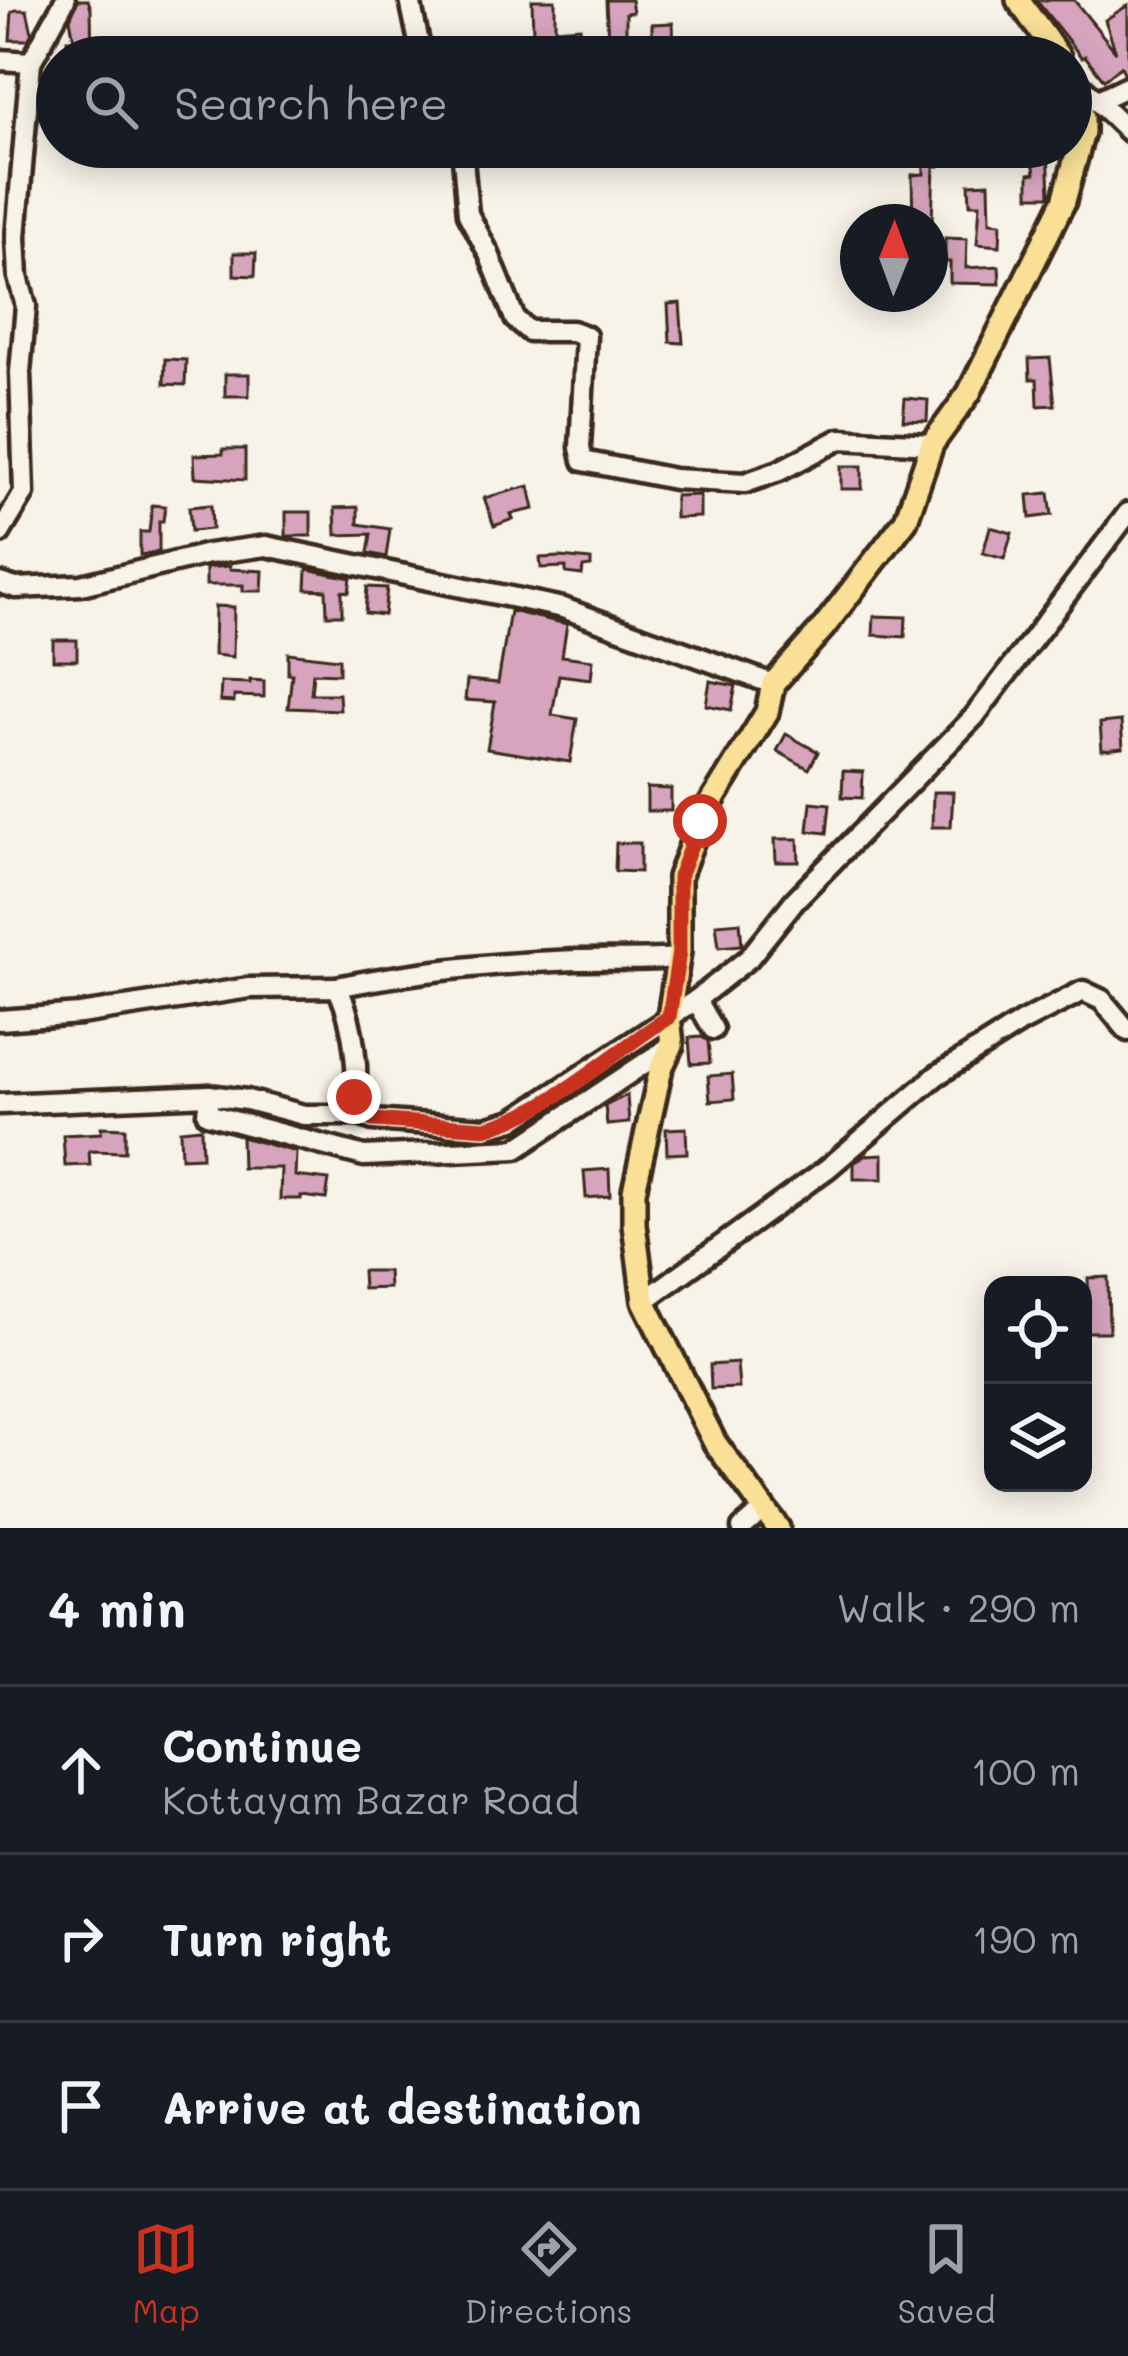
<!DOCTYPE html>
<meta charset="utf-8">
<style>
:root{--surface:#171b24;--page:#242831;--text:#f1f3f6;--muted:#9ea1a6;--line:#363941;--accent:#c8321e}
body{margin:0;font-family:Mali,sans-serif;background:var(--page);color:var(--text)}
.controls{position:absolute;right:36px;bottom:36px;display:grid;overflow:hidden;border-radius:24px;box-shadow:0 6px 30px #0003}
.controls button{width:108px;height:108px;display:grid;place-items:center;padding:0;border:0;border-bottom:3px solid var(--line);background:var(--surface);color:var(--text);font:60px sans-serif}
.compass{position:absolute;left:840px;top:204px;width:108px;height:108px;border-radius:50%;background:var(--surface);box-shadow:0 6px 30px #0003;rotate:1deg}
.stop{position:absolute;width:36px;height:36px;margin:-27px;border:9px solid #c8321e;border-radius:50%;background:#fff}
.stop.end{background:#c8321e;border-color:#fff;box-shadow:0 3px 12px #0008}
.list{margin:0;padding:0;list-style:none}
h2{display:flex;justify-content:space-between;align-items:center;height:156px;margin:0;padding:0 48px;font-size:51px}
h2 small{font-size:39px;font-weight:400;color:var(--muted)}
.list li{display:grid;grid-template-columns:78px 1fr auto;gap:36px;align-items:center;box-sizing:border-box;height:168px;padding:0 48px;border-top:3px solid var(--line)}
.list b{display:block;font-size:45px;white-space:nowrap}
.list p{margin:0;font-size:39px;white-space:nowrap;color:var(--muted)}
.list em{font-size:39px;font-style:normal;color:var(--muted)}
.icon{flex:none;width:66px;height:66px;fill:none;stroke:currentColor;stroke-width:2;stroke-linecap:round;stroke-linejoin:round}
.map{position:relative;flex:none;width:1128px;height:1528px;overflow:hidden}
.search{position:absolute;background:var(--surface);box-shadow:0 6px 30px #0003;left:36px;right:36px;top:36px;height:132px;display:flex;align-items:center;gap:30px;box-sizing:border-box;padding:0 42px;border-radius:66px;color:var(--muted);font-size:45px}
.sheet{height:660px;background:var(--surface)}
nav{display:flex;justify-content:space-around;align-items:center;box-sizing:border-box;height:168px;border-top:3px solid var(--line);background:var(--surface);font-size:33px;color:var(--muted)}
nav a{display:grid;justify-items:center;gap:6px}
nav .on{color:var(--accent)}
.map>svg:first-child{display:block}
</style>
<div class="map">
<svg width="1128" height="1528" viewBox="0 0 1128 1528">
<rect width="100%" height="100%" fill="#f7f3e8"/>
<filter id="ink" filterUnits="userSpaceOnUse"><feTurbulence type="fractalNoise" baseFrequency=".00833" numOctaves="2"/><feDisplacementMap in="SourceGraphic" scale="24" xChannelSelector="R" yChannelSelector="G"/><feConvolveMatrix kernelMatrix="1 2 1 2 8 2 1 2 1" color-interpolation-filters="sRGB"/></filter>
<g filter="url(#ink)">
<g fill="#d7a4be" stroke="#3b2a1e" stroke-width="3">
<polygon points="78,0 88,0 91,8 92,57 68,57 67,40 74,40 70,19"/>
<polygon points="532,0 555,0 555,29 580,27 582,51 531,57 528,36 533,35"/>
<polygon points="606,0 631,0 633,12 626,13 626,40 608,41"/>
<polygon points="1036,0 1074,0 1116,52 1105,20 1128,5 1128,73 1124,73 1121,66 1104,80 1085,56 1082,58"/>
<polygon points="16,10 27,10 32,33 28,40 10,40 12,12"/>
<polygon points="673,23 674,48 652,49 652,24"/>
<polygon points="923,147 939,147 939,166 934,166 932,222 913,222 912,175 924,174"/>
<polygon points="1031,147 1048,147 1050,196 1029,196 1029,174 1035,173"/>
<polygon points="989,183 990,222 1001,223 1000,246 977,244 980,204 970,204 969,184"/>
<polygon points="945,238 967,239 966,268 999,266 1000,284 950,283 950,262 945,262"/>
<polygon points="234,253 256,253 255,276 234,275"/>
<polygon points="680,303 683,343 670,342 668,304"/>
<polygon points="1050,358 1055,405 1038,406 1037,379 1030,379 1029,359"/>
<polygon points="165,359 186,360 185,385 164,384"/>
<rect x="225" y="374" width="24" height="22"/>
<polygon points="905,398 928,400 927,421 903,420"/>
<polygon points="223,449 245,449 245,480 195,477 194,455 223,454"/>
<rect x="841" y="466" width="21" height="23"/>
<polygon points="529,486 534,509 511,514 513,519 494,526 484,498"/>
<polygon points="1049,493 1052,515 1030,518 1028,495"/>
<polygon points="700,495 700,517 675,518 675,496"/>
<polygon points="152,505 165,506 163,521 159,521 159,552 140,555 140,532 149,532"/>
<polygon points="211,505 212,529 191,531 189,507"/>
<polygon points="358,507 358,524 390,529 386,557 368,553 371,534 336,535 335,508"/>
<rect x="286" y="512" width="25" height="24"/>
<polygon points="990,527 1012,533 1004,559 983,553"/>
<polygon points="561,557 591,560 591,566 583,567 582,575 566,573 566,567 541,568 540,558"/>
<polygon points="230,566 230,569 263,571 262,591 243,591 243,585 206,585 206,568"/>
<polygon points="307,569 351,578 349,592 342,591 342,615 327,615 326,590 306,589"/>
<polygon points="367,587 387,588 384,615 365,613"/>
<polygon points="215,606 234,607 233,657 214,655"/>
<polygon points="510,611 567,624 562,656 593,660 591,679 559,675 552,715 577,719 570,762 487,749 495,702 465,700 467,680 498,683"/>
<polygon points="874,616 906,617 905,637 873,635"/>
<rect x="53" y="640" width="24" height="20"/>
<polygon points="288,653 339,659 339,674 313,673 311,694 339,694 340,710 288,708 292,674 288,674"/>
<polygon points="250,680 264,681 264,697 234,696 234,702 220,701 221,682 250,683"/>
<polygon points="710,681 736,686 731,710 706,705"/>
<polygon points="1121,721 1123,748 1102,750 1100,723"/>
<polygon points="786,734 818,752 809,769 777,751"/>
<polygon points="843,771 863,772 862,798 842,797"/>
<polygon points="647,788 671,789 671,811 647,811"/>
<polygon points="933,792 953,792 951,827 932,827"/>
<polygon points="811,802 830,804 827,833 808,831"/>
<polygon points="775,839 798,839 799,862 776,862"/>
<polygon points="616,843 640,843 640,872 615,871"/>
<polygon points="740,922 742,945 719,947 716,924"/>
<polygon points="702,1037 708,1041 710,1063 691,1064 689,1038"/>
<polygon points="732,1074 734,1099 710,1101 708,1076"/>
<polygon points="627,1095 629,1123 607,1125 605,1106"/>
<polygon points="101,1127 125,1128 125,1152 89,1151 90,1165 65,1166 63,1135 101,1133"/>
<polygon points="201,1128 202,1157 181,1158 180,1130"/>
<polygon points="686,1128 687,1153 667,1154 666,1129"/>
<polygon points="241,1137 296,1152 295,1176 329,1180 326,1199 301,1196 301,1199 280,1199 281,1168 242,1168"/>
<polygon points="883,1154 883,1179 854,1179 854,1163 865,1155"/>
<polygon points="609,1169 610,1196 586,1198 584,1171"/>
<polygon points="362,1271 388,1271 389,1288 363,1289"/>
<polygon points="1108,1277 1109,1332 1083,1332 1083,1310 1089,1310 1088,1278"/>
<polygon points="737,1363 739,1388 711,1389 710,1365"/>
</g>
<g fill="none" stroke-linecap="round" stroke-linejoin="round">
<defs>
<g id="minor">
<polyline points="410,0 422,57"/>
<polyline points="0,60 31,62 65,0"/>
<polyline points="1071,76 1128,131"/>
<polyline points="1096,101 1128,86"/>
<polyline points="462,147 468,214 489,254 515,319 529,331 572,331 586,336 580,448 583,461 674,479 745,483 779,471 840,439 932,444"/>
<polyline points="0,533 24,493 20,372 26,306 18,277 16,237 31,62"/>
<polyline points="0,583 16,588 81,585 208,554 266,546 563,608 773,684"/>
<path d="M337 987C415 971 497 963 576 960 610 959 644 961 678 958"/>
<polyline points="696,1000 713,1029"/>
<path d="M0 1020 80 1014 249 988 337 987C349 1010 354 1040 356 1065 357 1083 353 1098 359 1115"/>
<polyline points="209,1095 207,1114 364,1156 516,1149 672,1045"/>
<polyline points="0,1104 209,1095 247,1100 304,1115 359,1115 373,1120 485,1128 513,1120 696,1000 749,958 795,900 974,717 1128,513"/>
<polyline points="644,1301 828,1168 936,1076 1022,1022 1083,991 1102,1000 1128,1031"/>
<polyline points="742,1528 764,1509"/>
</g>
<g id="major">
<polyline points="1018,0 1059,57"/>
<polyline points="778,1528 715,1443 644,1301 634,1224 634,1191 661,1068 672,1045 669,1017 679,952 679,877 700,821 767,712 773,684 823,628 906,520 932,444 969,393 1064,201 1083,132 1083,117 1071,80"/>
</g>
</defs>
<use href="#minor" stroke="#3b2a1e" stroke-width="27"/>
<use href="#major" stroke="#3b2a1e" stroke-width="30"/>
<use href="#minor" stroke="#f7f3e8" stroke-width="18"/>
<use href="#major" stroke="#f9e096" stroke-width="21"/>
</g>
</g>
<g fill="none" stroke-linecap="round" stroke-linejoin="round" filter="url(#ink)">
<path stroke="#c8321e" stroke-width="15" d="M354 1097 359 1115 373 1120 485 1128C548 1114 613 1052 669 1017L679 952V877L700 821"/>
</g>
</svg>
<div class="controls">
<button><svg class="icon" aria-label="locate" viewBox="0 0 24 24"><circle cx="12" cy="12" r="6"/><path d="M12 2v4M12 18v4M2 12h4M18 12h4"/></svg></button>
<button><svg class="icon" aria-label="layers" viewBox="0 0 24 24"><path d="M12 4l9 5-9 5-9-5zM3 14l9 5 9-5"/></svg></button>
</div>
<svg class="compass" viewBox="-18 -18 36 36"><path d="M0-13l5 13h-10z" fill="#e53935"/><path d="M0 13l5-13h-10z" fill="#9ea1a6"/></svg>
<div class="stop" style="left:700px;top:821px"></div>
<div class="stop end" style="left:354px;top:1097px"></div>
<div class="search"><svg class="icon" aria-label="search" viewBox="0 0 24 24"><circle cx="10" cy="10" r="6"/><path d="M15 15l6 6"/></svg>Search here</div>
</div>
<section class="sheet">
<h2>4 min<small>Walk · 290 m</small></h2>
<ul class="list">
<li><svg class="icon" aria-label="ahead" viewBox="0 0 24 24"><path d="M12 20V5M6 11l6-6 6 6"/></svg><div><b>Continue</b><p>Kottayam Bazar Road</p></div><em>100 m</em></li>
<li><svg class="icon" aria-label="right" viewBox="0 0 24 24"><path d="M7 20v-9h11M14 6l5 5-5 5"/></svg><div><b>Turn right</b></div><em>190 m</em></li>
<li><svg class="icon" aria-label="arrive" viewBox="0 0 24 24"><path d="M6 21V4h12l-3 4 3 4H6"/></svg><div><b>Arrive at destination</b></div></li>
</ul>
</section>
<nav>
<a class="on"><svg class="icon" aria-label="map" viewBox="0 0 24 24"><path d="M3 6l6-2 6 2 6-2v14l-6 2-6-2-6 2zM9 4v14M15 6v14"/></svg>Map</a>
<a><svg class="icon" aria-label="directions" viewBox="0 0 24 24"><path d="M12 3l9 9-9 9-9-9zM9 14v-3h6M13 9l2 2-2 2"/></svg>Directions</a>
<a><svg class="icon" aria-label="saved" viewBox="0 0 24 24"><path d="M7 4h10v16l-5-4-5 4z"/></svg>Saved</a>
</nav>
